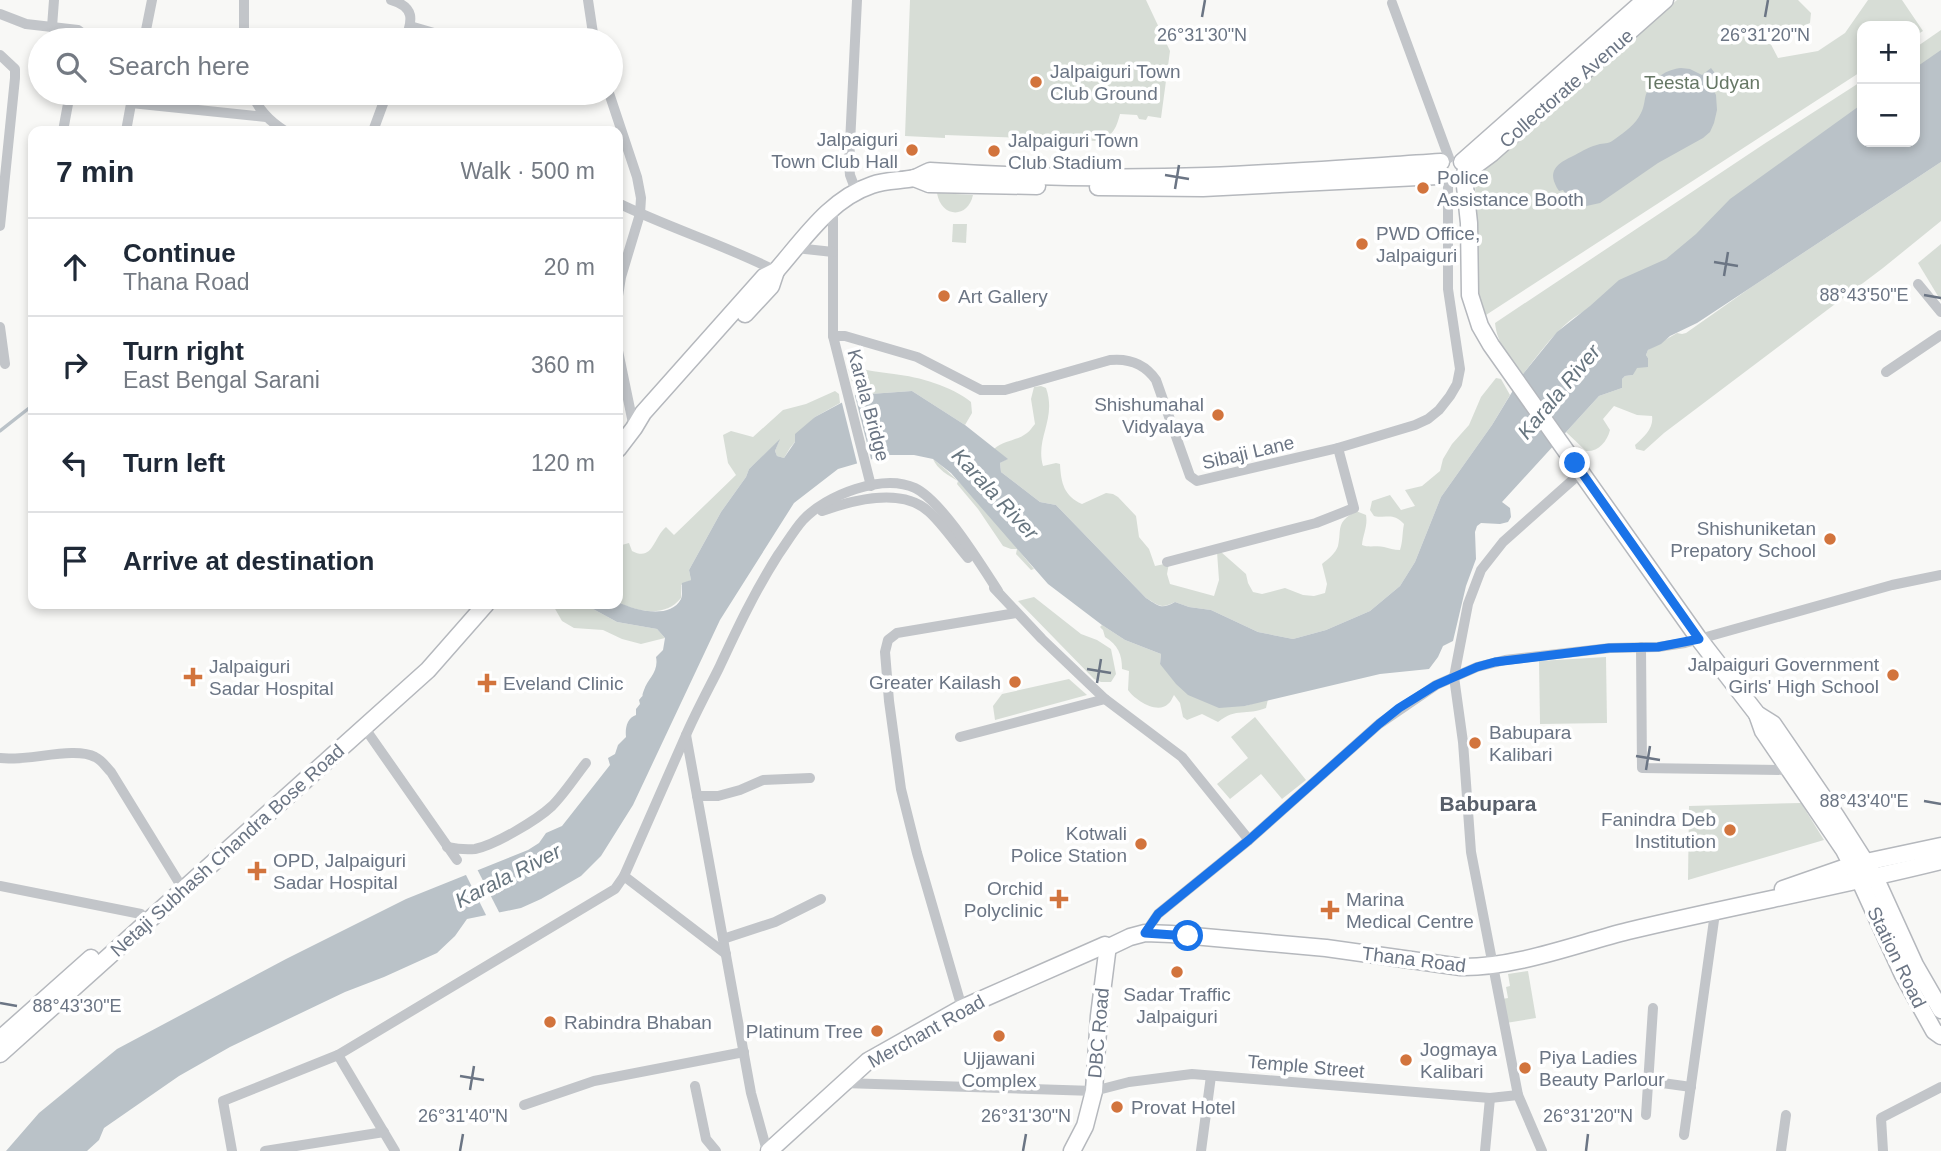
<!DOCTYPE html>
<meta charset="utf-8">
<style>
:root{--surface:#fff;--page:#f2f2f3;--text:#1f2937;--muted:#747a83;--line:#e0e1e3}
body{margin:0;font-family:Arial,sans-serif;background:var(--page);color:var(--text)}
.controls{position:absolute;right:21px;top:21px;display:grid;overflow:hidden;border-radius:14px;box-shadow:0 4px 10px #0003}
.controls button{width:63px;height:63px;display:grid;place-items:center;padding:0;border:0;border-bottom:2px solid var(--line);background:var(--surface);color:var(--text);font:35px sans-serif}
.stop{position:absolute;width:21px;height:21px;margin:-16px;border:5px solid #1a73e8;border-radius:50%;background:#fff}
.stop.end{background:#1a73e8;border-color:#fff;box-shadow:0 2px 7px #0008}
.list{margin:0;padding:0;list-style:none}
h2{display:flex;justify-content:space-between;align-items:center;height:91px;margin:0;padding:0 28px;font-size:30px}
h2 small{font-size:23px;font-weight:400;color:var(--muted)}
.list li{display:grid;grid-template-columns:46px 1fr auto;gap:21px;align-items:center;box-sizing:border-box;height:98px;padding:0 28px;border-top:2px solid var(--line)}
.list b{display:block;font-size:26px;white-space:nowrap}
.list p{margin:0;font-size:23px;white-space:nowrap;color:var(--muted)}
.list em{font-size:23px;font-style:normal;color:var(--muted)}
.icon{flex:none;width:38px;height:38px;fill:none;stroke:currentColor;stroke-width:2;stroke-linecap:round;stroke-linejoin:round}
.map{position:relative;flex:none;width:1941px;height:1151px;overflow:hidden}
.search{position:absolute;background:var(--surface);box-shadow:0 4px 10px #0003;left:28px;top:28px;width:595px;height:77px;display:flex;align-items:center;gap:18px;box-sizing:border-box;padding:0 24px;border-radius:38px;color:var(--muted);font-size:26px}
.panel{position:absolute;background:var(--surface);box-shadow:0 4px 10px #0003;left:28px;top:126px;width:595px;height:483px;border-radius:14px}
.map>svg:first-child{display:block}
</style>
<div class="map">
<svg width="1941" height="1151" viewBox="0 0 1941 1151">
<rect width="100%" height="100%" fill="#f8f8f6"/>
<g fill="#d7ddd6">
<path d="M910 0H1146L1170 51 1161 118 1148 116 1146 120 1139 119 1137 115 1120 114C1116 129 1113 136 1098 141L945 135V138L905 136Z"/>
<polygon points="1677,0 1798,0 1811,13 1810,23 1799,28 1765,33 1778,58 1818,51 1845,33 1868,0 1902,0 1923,31 1915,36 1915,26 1862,26 1862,71 1486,315 1479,297 1477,279 1475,176 1479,171"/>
<polygon points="1941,30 1941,59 1915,89 1915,48"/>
<path d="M1862 81V119L1604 305C1568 310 1545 347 1523 374 1510 358 1497 344 1495 323L1767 142Z"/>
<path d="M1941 162V221L1883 268 1664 433 1644 451 1636 449 1635 445C1644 437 1654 428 1652 416L1637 415 1614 406 1603 419 1610 430C1607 442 1598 452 1586 451L1566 432 1599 396 1622 388V379L1625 376 1633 375 1636 368 1640 366 1648 358 1646 355 1648 350 1677 333 1682 334 1686 333 1750 288Z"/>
<path d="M937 193 973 195C968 219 941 218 937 193Z"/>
<polygon points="953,224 967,224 966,243 952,242"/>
<polygon points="1941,244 1941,301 1918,263"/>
<path d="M851 365C866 371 878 372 894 374 920 377 951 386 971 402L972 413 965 425 912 391 856 395 848 368Z"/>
<path d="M1496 378 1501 379 1510 395 1492 425 1441 497 1415 562 1400 586 1370 611 1326 630 1293 639 1258 632 1211 610 1189 607 1175 602C1160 609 1160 606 1146 598L1056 505 1040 502 1001 472 1000 463 1007 459 994 449C1004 440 1017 441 1027 433 1030 431 1032 427 1035 424L1031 399 1034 387 1041 386 1046 388C1057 419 1035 438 1043 466L1056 463 1060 464C1061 483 1064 496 1082 504L1106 493 1113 494 1118 497 1136 516 1139 537 1149 549 1155 566 1169 563 1167 574 1170 584 1214 596 1219 580 1217 552H1221L1246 574 1248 583 1253 592 1262 594 1285 588 1303 595 1314 596 1325 593 1327 584 1322 564C1327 560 1336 553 1338 546 1342 529 1335 523 1356 511L1366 515C1368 526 1363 534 1362 545 1370 548 1376 545 1384 547 1389 548 1394 550 1400 550 1403 541 1402 534 1404 524 1392 512 1388 519 1374 516L1370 510 1372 501 1390 495 1401 510 1415 506 1405 490 1422 486 1440 471 1443 459 1452 444 1469 425 1481 397Z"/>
<path d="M835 391 839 394 840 403 815 417 790 448 784 458 777 456 775 451 779 441 749 469 746 477 721 512 689 570 691 580 681 585V598C665 618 638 612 618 602V546L629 543 632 551C653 562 653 538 666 527L674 535 736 475 728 463 723 435 731 431 753 437 783 410 806 404Z"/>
<path d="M933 459C969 487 1005 533 1034 569L1031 570 1016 554 1017 549H1011L1003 546 978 509 957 484 958 481C949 476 937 469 933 459Z"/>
<polygon points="1034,597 1081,634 1097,640 1111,649 1116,674 1111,682 1101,682 1094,679 1018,601"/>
<polygon points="548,604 584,604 617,622 657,629 665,638 641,644 622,639 603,630 574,628 562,621 554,607"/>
<path d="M1102 625 1125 640 1161 654 1160 664 1245 706 1268 699 1266 708C1246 716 1237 707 1218 722L1202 714 1187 720 1183 717 1180 703 1174 695C1172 698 1171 702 1168 704 1157 715 1134 699 1128 690L1129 671 1122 669C1122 654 1118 645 1105 637L1103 630 1100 627Z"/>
<polygon points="1606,657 1607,723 1540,724 1539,661"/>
<polygon points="1069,679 1087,695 995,720 993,706 1002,694"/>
<polygon points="1255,717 1306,780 1282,799 1261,774 1230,799 1217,784 1248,758 1231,737"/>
<polygon points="1801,803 1824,840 1688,880 1689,806"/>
<polygon points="1528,971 1536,1018 1506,1023 1502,999 1508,998 1506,987 1510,986 1508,974"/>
</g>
<g fill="#bac2c8">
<path d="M1941 50V162L1697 323 1670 336 1661 344 1648 350 1646 355 1648 358V367L1637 368 1633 375 1625 376 1622 379V388L1599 396 1502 502 1510 508 1511 517 1508 522 1500 524 1481 523 1477 526 1475 532 1476 559 1466 586 1453 641 1443 646 1438 657 1429 669 1380 674 1245 706 1219 708 1188 695 1176 684 1160 664 1161 654 1125 640 1102 625 1048 584 951 473 933 459 914 455H886L838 469 794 503 720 620 633 805 601 856 581 876 541 899 521 908 467 919 455 936 437 953 384 977 345 992 230 1047 179 1076 104 1128 99 1140 87 1151H6L39 1113 117 1049 286 959 406 899 528 850 539 843 546 833 562 826 610 765 608 758 615 754 618 745 626 737C625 728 627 718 636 715V709L640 704 639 700C646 692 640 700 644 690 648 678 659 672 656 657L663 650 665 638 657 629 617 622 584 604H618V602C634 610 670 620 681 599 683 594 681 588 682 583L691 580 689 570 721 512 746 477 749 469 780 439 775 451 777 456 784 458 795 442V434L815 417 856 395 912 391 965 425 1008 459 1000 463 1001 472 1040 502 1056 505 1146 598C1159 606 1161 610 1175 602L1189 607 1211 610 1258 632 1293 639 1326 630 1370 611 1400 586 1415 562 1441 497 1492 425 1523 374 1557 332 1590 306 1619 280 1666 259 1696 234 1730 199 1862 104V142H1915V68Z"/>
<path d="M1681 68 1690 69 1702 75 1711 68 1723 84 1714 91 1716 95 1717 110 1714 123 1710 132 1703 138 1658 163 1600 203 1582 207 1570 200 1568 192 1565 193 1563 190 1559 191C1546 171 1556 164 1575 155 1582 151 1591 146 1600 144 1606 143 1609 144 1615 139 1625 132 1636 124 1641 113 1645 106 1644 98 1647 92 1652 78 1668 69 1681 68Z"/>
</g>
<g fill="#f8f8f6">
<polygon points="854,392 872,463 858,467 841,399"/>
<polygon points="476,867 501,916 488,919 465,873"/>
</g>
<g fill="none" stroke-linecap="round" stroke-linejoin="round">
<polyline stroke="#bac2c8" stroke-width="3.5" points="0,431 33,405"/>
<defs>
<g id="secondary">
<polyline points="1462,162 1645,0"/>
<polyline points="1465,173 1492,153 1665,0"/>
<polyline points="1464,177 1469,223 1470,295 1480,326 1491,345 1699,639 1757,714 1773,724 1836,816 1875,877 1915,965 1941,1010"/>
<polyline points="914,178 929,184 1037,186"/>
<polyline points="1098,187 1203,188 1438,176"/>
<polyline points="745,314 771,286 776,271"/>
<path d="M618 449 634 428 643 413 764 277 776 271C804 239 830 199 872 185 886 180 900 181 915 178 920 176 925 173 930 171 1022 177 1115 179 1207 176 1285 173 1363 167 1441 162"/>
<polyline points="1757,714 1763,731 1844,850 1860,881 1903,975 1934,1031 1941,1036"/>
<polyline points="1783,889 1852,865 1941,846"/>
<path d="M1111 946 1130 937 1145 933 1171 934 1326 948 1461 967C1515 968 1576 944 1628 931 1732 906 1837 887 1941 861"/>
<polyline points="0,1039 91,958"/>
<polyline points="0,1054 428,670 486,604"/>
<polyline points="769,1151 868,1061 962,1008 1105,945"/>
<polyline points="1072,1151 1085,1126 1094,1091 1099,1016 1107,953"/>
</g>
</defs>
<use href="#secondary" stroke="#b5b8bd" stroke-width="19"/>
<g stroke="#c2c5c9" stroke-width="10">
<path d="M391 0C415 7 413 20 405 40"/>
<polyline points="588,0 594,40"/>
<polyline points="1392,3 1449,158"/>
<polyline points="0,14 26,24 78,30 82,33 81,40"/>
<polyline points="410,26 458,40"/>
<polyline points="52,27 54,0"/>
<polyline points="144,40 152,0"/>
<polyline points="244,40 244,0"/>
<polyline points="0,55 15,69 15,78 0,226"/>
<path d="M252 93C258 110 269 121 285 131"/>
<polyline points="609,93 637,177 641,198 640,214 621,277 618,296"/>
<polyline points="131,103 266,117"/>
<polyline points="63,131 70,93"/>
<polyline points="126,131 133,93"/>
<polyline points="373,131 387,93"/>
<polyline points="856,191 850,175 849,164 857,0"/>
<path d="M618 203C669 228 725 245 776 271"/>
<polyline points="833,207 833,336 871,486"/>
<polyline points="796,248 833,252"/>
<polyline points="1918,284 1941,312"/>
<polyline points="0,327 5,364"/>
<path d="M833 336H845L917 357 981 390H1005L1110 360C1130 358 1145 364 1156 380L1190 476 1197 481 1338 448 1415 425 1428 419 1439 410 1450 396 1457 384 1460 369 1448 289V185"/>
<polyline points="618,351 634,428"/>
<polyline points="1886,372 1941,335"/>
<path d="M822 511C853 500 901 487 928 511 941 522 956 544 968 558"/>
<polyline points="1167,562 1316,523 1354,508 1338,448"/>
<polyline points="994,588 1042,639 1105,699 1182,757 1249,840"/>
<polyline points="1641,647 1642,768 1789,770"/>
<polyline points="364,727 457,860"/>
<polyline points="686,735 751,1093 767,1151"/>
<polyline points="960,737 1105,699"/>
<path d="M0 758C27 762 74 746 95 757 102 760 106 767 111 772L178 881"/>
<polyline points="697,796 718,796 740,790 763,780 810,778"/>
<path d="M447 847C457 849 465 850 475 849 495 845 537 820 552 806 564 794 575 777 586 763"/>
<polyline points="624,876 726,954"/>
<polyline points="0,886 141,914"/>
<polyline points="1145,933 1158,914 1249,840 1379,724 1436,685 1477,667 1505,660 1610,648 1658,647 1685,643 1892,585 1941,575"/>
<polyline points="723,939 775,922 821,899"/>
<polyline points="962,1008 917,853 901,789 889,701 885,652 888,640 897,633 1016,613"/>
<polyline points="338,1055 395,1151"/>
<polyline points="1648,1081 1691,1087"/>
<polyline points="843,1083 1094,1091 1129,1082 1192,1074 1490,1098 1518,1095"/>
<polyline points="695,1086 706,1139 716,1151"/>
<polyline points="524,1105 594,1081 744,1052"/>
<polyline points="1646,1115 1653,1008"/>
<polyline points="1684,1135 1715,913"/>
<path d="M232 1151 223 1101 338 1055 615 889 624 876C645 829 665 782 686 735 696 712 708 690 719 668 737 629 755 591 778 555 786 544 794 530 803 520 826 495 883 473 915 488 942 501 981 565 998 591"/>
<polyline points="265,1151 384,1132"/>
<polyline points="1201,1151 1211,1076"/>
<polyline points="1485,1151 1490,1098"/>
<polyline points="1542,1151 1518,1095 1471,852 1463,742 1454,677 1468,604 1481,570 1503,542 1576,477"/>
<polyline points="1781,1151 1786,1115"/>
<polyline points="1883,1151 1881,1118 1941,1087"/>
</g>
<use href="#secondary" stroke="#fff" stroke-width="16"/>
</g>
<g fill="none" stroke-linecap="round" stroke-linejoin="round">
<polyline stroke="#1a73e8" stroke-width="9" points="1188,936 1145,933 1158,914 1249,840 1379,724 1399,708 1436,685 1477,667 1495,662 1609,648 1658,647 1699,639 1575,463"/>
</g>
<path fill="none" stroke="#6b7584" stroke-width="2.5" d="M1202 17 1205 0M1765 17 1768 0M1165 175 1189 179M1175 189 1179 165M1714 262 1738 266M1724 276 1728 252M1924 295 1941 298M1087 669 1111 673M1097 683 1101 659M1636 756 1660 760M1646 770 1650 746M1924 801 1941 804M0 1003 17 1006M460 1076 484 1080M470 1090 474 1066M460 1151 463 1134M1023 1151 1026 1134M1586 1151 1588 1134"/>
<g fill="#d2743d" stroke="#fff" stroke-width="2.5">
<circle cx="1036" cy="82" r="7"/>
<circle cx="912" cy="150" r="7"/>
<circle cx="994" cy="151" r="7"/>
<circle cx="1423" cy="188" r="7"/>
<circle cx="1362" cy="244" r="7"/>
<circle cx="944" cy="296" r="7"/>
<circle cx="1218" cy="415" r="7"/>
<circle cx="1830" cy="539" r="7"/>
<circle cx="1893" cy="675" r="7"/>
<path d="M189.5 666.5h7v7h7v7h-7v7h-7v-7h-7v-7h7z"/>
<circle cx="1015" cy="682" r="7"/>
<path d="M483.5 672.5h7v7h7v7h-7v7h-7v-7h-7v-7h7z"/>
<circle cx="1475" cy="743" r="7"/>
<circle cx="1730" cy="830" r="7"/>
<circle cx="1141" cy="844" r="7"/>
<path d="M253.5 860.5h7v7h7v7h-7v7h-7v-7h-7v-7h7z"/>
<path d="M1055.5 888.5h7v7h7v7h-7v7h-7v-7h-7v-7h7z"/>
<path d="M1326.5 899.5h7v7h7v7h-7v7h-7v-7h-7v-7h7z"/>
<circle cx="1177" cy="972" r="7"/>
<circle cx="550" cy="1022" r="7"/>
<circle cx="877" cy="1031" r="7"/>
<circle cx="999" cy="1036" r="7"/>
<circle cx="1406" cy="1060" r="7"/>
<circle cx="1525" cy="1068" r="7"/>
<circle cx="1117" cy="1107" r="7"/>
</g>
<g text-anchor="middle" stroke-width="7" stroke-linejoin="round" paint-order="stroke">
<g font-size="19" fill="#6b7584" stroke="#fff" text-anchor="start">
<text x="1050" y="78">Jalpaiguri Town<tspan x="1050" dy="22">Club Ground</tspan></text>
<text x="898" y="146" text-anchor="end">Jalpaiguri<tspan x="898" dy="22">Town Club Hall</tspan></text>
<text x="1008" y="147">Jalpaiguri Town<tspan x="1008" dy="22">Club Stadium</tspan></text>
<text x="1437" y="184">Police<tspan x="1437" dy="22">Assistance Booth</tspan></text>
<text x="1376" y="240">PWD Office,<tspan x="1376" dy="22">Jalpaiguri</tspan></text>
<text x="958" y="303">Art Gallery</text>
<text x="1204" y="411" text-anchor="end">Shishumahal<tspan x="1204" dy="22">Vidyalaya</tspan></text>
<text x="1816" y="535" text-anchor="end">Shishuniketan<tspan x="1816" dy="22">Prepatory School</tspan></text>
<text x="1879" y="671" text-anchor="end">Jalpaiguri Government<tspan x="1879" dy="22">Girls' High School</tspan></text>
<text x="209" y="673">Jalpaiguri<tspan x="209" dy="22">Sadar Hospital</tspan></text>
<text x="1001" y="689" text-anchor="end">Greater Kailash</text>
<text x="503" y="690">Eveland Clinic</text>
<text x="1489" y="739">Babupara<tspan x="1489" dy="22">Kalibari</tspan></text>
<text x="1716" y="826" text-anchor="end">Fanindra Deb<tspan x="1716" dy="22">Institution</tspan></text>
<text x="1127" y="840" text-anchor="end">Kotwali<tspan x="1127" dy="22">Police Station</tspan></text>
<text x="273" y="867">OPD, Jalpaiguri<tspan x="273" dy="22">Sadar Hospital</tspan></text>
<text x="1043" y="895" text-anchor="end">Orchid<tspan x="1043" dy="22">Polyclinic</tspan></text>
<text x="1346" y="906">Marina<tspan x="1346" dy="22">Medical Centre</tspan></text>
<text x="1177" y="1001" text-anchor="middle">Sadar Traffic<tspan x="1177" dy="22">Jalpaiguri</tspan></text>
<text x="564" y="1029">Rabindra Bhaban</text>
<text x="863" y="1038" text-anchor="end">Platinum Tree</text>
<text x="1420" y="1056">Jogmaya<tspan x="1420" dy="22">Kalibari</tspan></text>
<text x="1539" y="1064">Piya Ladies<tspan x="1539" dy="22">Beauty Parlour</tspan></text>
<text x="999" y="1065" text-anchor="middle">Ujjawani<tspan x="999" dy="22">Complex</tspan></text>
<text x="1131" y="1114">Provat Hotel</text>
</g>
<g font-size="19" fill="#667765" stroke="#fff">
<text x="1702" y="89">Teesta Udyan</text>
</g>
<g font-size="19" fill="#6b7584" stroke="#fff">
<text transform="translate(1566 88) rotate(-41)" y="7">Collectorate Avenue</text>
<text transform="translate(869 405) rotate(75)" y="7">Karala Bridge</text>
<text transform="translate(1248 452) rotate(-13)" y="7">Sibaji Lane</text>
<text transform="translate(227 850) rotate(-42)" y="7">Netaji Subhash Chandra Bose Road</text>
<text transform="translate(1897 957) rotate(64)" y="7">Station Road</text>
<text transform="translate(1414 959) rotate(7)" y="7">Thana Road</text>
<text transform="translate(926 1031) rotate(-29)" y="7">Merchant Road</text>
<text transform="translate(1098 1033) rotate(-85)" y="7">DBC Road</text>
<text transform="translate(1306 1066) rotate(5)" y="7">Temple Street</text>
</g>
<g font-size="21" font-style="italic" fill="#67757f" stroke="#fff">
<text transform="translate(1559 392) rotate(-50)" y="7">Karala River</text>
<text transform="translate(995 494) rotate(47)" y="7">Karala River</text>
<text transform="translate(508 876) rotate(-27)" y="7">Karala River</text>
</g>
<g font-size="21" font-weight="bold" fill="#585f6a" stroke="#fff">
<text x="1488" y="811">Babupara</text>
</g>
</g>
<g font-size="18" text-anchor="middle" fill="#6b7584" stroke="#fff" stroke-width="7" stroke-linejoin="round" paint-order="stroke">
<text x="1202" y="41">26°31'30"N</text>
<text x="1765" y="41">26°31'20"N</text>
<text x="1864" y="301">88°43'50"E</text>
<text x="1864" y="807">88°43'40"E</text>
<text x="77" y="1012">88°43'30"E</text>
<text x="463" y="1122">26°31'40"N</text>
<text x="1026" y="1122">26°31'30"N</text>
<text x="1588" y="1122">26°31'20"N</text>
</g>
</svg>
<div class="controls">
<button>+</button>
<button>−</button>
</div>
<div class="stop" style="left:1188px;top:936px"></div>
<div class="stop end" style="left:1575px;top:463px"></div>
<div class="search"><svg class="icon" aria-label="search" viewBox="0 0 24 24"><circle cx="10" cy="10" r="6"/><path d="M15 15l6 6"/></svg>Search here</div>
<section class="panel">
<h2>7 min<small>Walk · 500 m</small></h2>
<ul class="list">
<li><svg class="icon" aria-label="ahead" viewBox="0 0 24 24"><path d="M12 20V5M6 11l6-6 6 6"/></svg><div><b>Continue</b><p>Thana Road</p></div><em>20 m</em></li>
<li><svg class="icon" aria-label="right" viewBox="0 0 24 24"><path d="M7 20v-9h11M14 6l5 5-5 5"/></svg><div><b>Turn right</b><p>East Bengal Sarani</p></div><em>360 m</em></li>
<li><svg class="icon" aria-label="left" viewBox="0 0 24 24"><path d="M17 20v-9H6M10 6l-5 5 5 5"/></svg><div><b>Turn left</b></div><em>120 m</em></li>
<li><svg class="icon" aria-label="arrive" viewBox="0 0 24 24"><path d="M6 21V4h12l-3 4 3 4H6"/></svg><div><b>Arrive at destination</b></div></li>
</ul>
</section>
</div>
